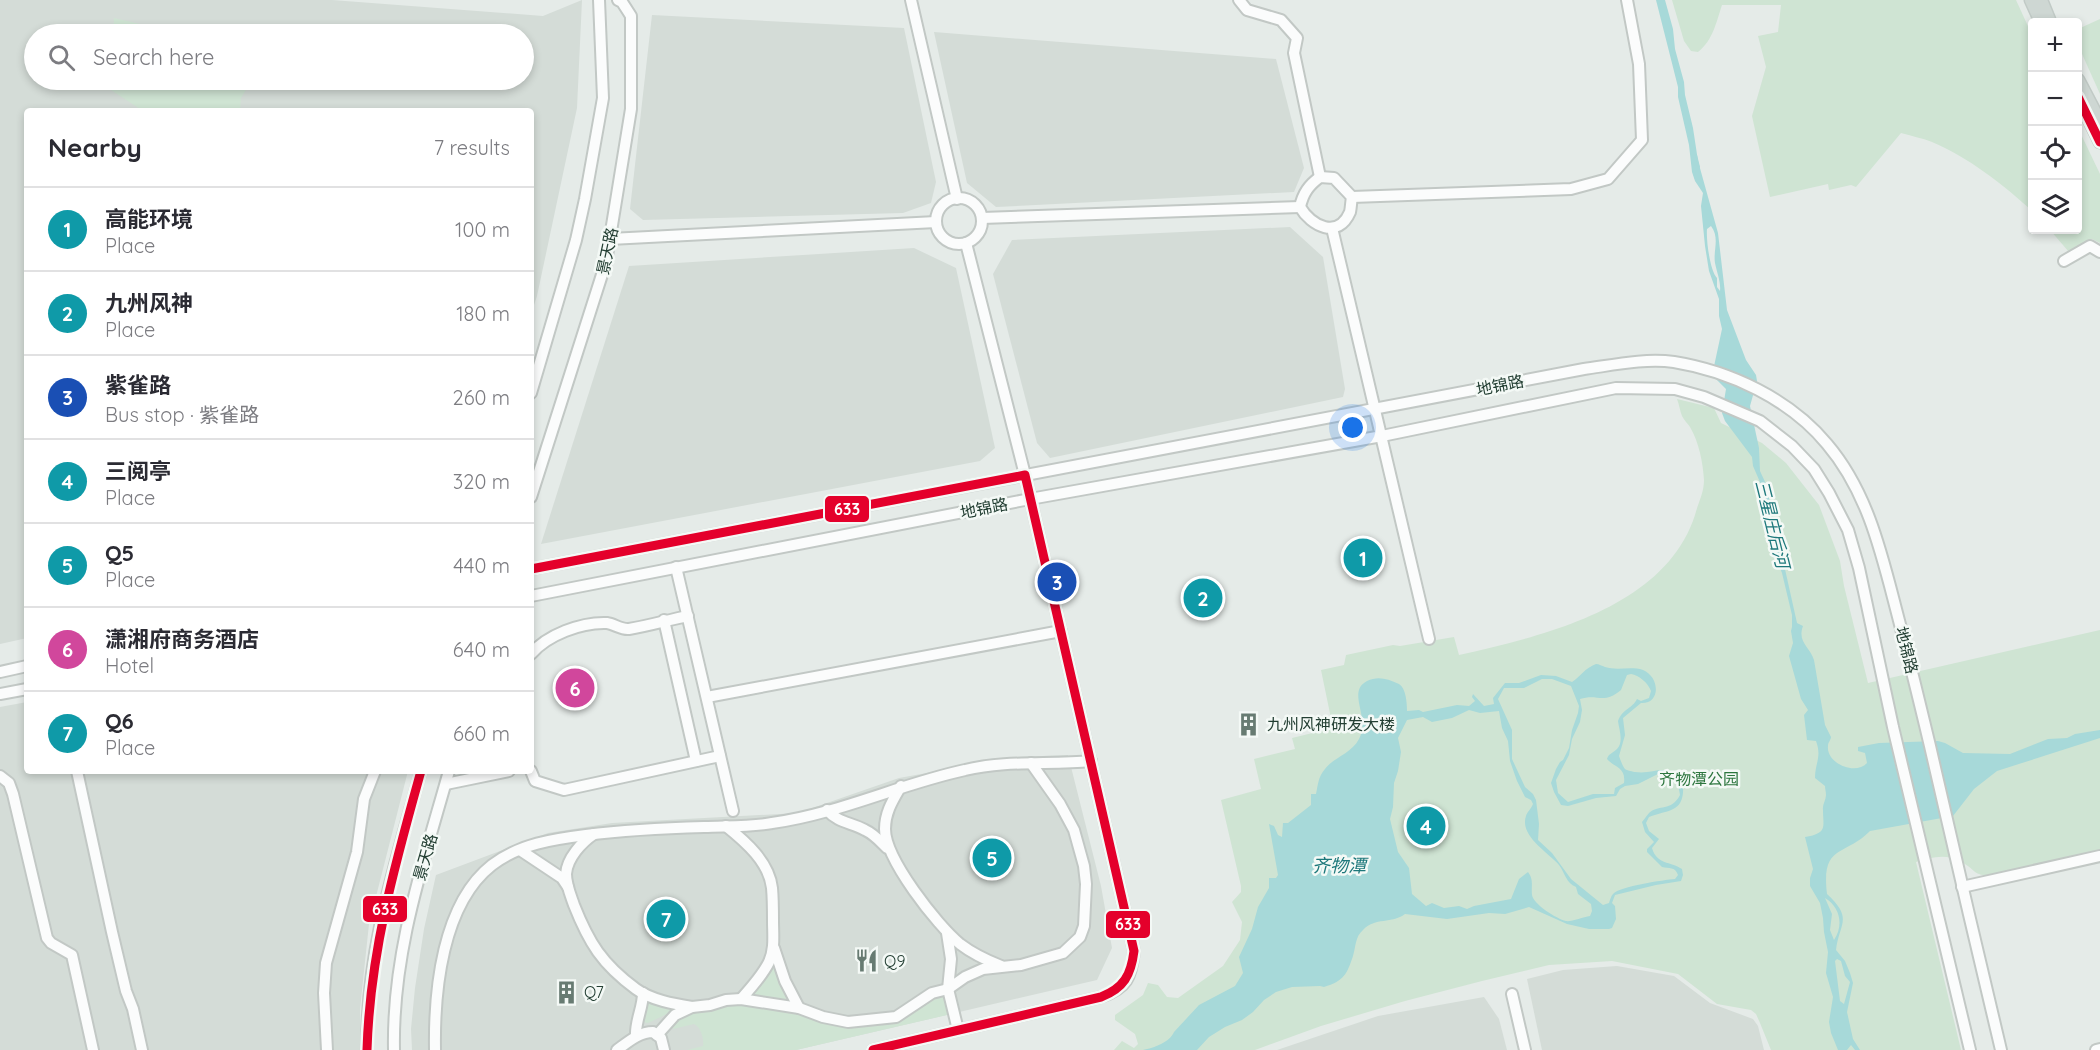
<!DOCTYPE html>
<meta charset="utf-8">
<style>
:root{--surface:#fff;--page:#f7f7f7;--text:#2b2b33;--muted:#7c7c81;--line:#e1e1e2;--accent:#7c3aed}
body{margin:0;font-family:Quicksand,"Noto Sans SC",sans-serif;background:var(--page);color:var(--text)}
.controls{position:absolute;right:18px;top:18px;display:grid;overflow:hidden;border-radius:6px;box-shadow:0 3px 9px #0003}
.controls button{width:54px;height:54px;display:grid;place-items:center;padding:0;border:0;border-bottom:2px solid var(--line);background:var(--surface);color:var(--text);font:30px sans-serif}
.you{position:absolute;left:1353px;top:428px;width:21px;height:21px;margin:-15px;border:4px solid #fff;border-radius:50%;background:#1a73e8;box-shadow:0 0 0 9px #1a73e833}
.badge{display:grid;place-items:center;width:39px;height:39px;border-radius:50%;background:var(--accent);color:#fff;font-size:20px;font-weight:700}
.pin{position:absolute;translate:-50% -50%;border:3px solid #fff;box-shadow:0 2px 6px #0006}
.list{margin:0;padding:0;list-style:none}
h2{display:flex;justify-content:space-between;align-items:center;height:78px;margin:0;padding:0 24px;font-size:26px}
h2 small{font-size:20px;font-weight:400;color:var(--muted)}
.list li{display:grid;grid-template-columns:39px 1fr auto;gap:18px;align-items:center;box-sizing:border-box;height:84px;padding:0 24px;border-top:2px solid var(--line)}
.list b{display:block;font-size:22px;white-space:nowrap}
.list p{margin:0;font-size:20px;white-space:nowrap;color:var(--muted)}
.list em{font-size:20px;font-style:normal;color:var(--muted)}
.icon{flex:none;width:33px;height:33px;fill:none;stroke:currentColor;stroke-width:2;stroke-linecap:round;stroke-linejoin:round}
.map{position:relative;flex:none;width:2100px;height:1050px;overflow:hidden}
.search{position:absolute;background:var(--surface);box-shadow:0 3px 9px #0003;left:24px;top:24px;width:510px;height:66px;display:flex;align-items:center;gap:15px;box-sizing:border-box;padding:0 21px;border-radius:33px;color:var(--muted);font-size:22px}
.panel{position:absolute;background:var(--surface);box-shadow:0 3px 9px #0003;left:24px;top:108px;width:510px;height:666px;border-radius:6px}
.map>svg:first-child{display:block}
</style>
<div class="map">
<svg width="2100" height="1050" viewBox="0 0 2100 1050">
<rect width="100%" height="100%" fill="#e5ebe8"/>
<g fill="#d4dcd7" fill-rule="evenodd">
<path d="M0 0H332L543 16 582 0 577 108 537 296 531 314V111H27V638L0 644ZM34 34H524V80H34Z"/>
<polygon points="652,15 904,28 936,182 931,203 903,213 643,220 630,209"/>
<polygon points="934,32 1276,59 1304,168 1294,192 996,207 967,183"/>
<polygon points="1290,227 1323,257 1345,389 1343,397 1050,458 1037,443 993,274 1012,240"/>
<polygon points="914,248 956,268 995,448 980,461 541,544 629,266"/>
<polygon points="27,702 27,771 408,771 369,924 360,1009 360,1050 0,1050 0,707"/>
<polygon points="1068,755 1101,886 1112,948 1097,980 796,1050 412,1050 411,1029 415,988 424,929 436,875 548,833 612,823 798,813 899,778 1016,757"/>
<polygon points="1617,966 1674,976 1710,1003 1753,1019 1758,1026 1764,1050 1542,1050 1527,979 1563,970"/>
<polygon points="1484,997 1499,1019 1507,1050 1277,1050 1378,1016"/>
</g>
<g fill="#cfe4d3">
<path d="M1672 0H2016L2032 35V211C2004 185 1968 157 1932 142 1922 138 1911 136 1901 133L1856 187 1851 185 1829 190 1828 184 1770 197 1752 116 1766 67 1758 36 1778 32 1781 5H1722C1716 23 1713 40 1698 52L1691 51 1684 41Z"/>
<polygon points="114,18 170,31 193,34 113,34"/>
<polygon points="2100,19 2100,94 2078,45 2078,29"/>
<polygon points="109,80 252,80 241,98 240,111 143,111 108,88"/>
<polygon points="2078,128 2100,174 2100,243 2092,239 2069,252 2050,230 2078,230"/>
<path d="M1677 399 1714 408 1721 423 1762 443 1786 463 1819 505 1840 561 1844 586 1868 683 2100 630V850L1992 876C1972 875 1977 871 1962 862 1946 853 1932 857 1916 862L1961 1050H1771L1760 1023 1756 1014 1751 1010 1717 1004 1678 974 1612 961 1549 965 1482 981 1405 1001 1321 1026 1255 1050H1114L1122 1041 1134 1048 1138 1044 1135 1034 1115 1020V1015L1143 995 1148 983 1158 985 1167 997 1178 998 1223 966 1240 940 1242 922 1232 902 1241 892V886L1221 800 1261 789 1254 759 1295 749 1292 738 1333 728 1321 670 1344 665 1346 655 1393 645 1400 646 1454 637 1459 655C1543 636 1665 608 1695 515 1698 503 1704 493 1704 480 1703 463 1699 442 1690 427 1688 424 1684 420 1682 416 1680 411 1679 404 1677 399Z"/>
<polygon points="772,968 775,969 789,999 782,1001 753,995 752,993"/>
<path d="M938 996H943L948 1008 947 1015 796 1050H687L703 1046C704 1039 701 1027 694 1024L673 1029 675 1019C714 1002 751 1003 792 1011 802 1013 812 1019 822 1022 845 1029 876 1029 899 1020 913 1014 924 1003 938 996Z"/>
<polygon points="647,1000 674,1009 673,1011 648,1023 643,1022"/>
</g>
<g fill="#a7d9d9" fill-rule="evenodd">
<path d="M1656 0H1665L1673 29 1675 49 1684 82 1685 95 1693 128 1698 161 1718 233 1727 310 1746 360 1756 375 1757 381 1750 406 1759 448 1760 471 1766 484 1797 623 1803 626C1797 642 1810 647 1814 660L1825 725 1831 737C1831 740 1828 742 1828 746 1826 763 1855 776 1867 763L1865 753 1858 751V747L1879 743 1938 741 1945 743 1963 753 2010 754 2048 739 2067 738 2075 734 2100 730V738L1997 771 1974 789 1953 816 1870 831C1844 857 1821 844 1827 894 1854 919 1839 923 1836 950L1845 961 1850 973 1853 983 1847 1012 1853 1039 1860 1050H1855L1851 1045 1847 1050H1838L1831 1033 1829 1022 1833 997 1826 973 1828 952 1824 932 1823 918 1820 903 1810 886V878L1813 869 1805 837C1828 833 1823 827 1823 810 1822 805 1826 800 1826 795 1826 792 1825 789 1825 786L1815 778C1815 763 1822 757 1816 741L1807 740 1804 715 1808 710 1801 699 1789 656 1793 643 1791 631 1792 627V615L1782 573 1777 560 1775 537 1763 489 1753 466 1752 457 1725 421 1722 413 1726 389 1715 378 1713 371 1722 329 1719 316V299L1709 271 1705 246 1701 206 1703 193 1695 181 1692 172 1689 145 1678 97V87ZM1711 226C1720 238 1713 250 1715 263 1717 273 1721 282 1720 291L1717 287V278C1710 271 1706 240 1707 229ZM1825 898C1840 907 1844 925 1834 940L1830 930 1832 914ZM1837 959 1841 961 1845 976 1850 982 1844 1004 1840 1001 1835 961Z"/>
<path d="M1596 664C1599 664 1602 666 1605 667 1617 671 1631 666 1643 670 1660 677 1661 704 1641 703L1623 718 1625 735 1619 756C1620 759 1623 767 1625 769 1626 770 1634 772 1635 772 1657 775 1667 760 1683 784 1685 813 1669 809 1649 817L1646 823 1649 831 1659 839 1652 848C1657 865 1670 861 1682 869L1683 875 1681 881 1656 885 1615 895 1612 903 1615 906 1616 919 1612 928 1609 929H1589L1567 924 1529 907 1505 914 1489 913 1447 919 1405 914C1392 924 1375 917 1363 930 1355 937 1356 946 1353 956 1347 974 1344 981 1324 987L1320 986 1292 987 1276 992 1264 1000 1253 1012 1242 1020 1225 1027 1209 1037 1197 1050H1143C1154 1048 1170 1042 1174 1032L1199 1005 1235 986 1243 973 1239 957 1252 929 1258 907 1269 888V878H1276L1278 875 1269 824 1274 826 1278 835 1282 837 1283 823H1288L1311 805V794H1316C1318 785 1318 777 1325 769 1334 757 1351 754 1359 739 1371 717 1346 692 1367 681 1377 676 1387 678 1399 684 1406 688 1407 703 1407 711L1419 710 1423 712 1457 705 1469 706 1475 701 1472 697 1473 694 1484 706 1494 704 1493 698 1505 683H1519L1541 675 1556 676 1572 682C1581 676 1585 668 1596 664ZM1631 674C1639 675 1648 683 1651 691L1649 698 1641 701 1637 699C1632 709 1623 708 1618 721 1619 729 1624 742 1617 749 1612 754 1609 753 1607 759 1615 768 1626 767 1624 783L1615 788 1614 794H1593L1568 802 1558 793 1556 780 1569 755 1572 739 1580 722 1582 710 1580 699C1598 693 1603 705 1621 690L1627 675ZM1542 679H1552L1571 686 1579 706 1578 713 1572 730 1569 748 1563 760 1560 762 1556 769 1551 783 1554 792 1561 805 1568 806 1596 798 1616 796 1620 789 1625 786 1638 784 1658 774H1670L1678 784 1680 795C1671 812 1659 804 1649 813 1648 814 1643 821 1642 822L1645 832 1654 842 1647 849V852L1662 867C1669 869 1675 866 1678 875L1675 879C1664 880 1620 886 1613 894 1611 896 1610 900 1609 903L1603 905 1571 879 1552 853 1538 840 1539 824 1536 800 1533 794 1525 787 1512 759V730L1498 699 1504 688H1524ZM1469 710 1480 713 1499 711 1502 728 1508 741 1510 761 1517 781 1525 797 1531 800 1533 804C1531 809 1527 812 1526 816 1519 836 1549 853 1559 865 1565 873 1566 883 1576 887L1578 894 1591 904 1592 911 1590 916C1583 917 1571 922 1566 921 1557 919 1533 904 1532 895 1531 885 1534 880 1528 872L1519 879 1511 899 1474 906 1467 909 1459 906 1444 908 1432 903 1426 906 1412 894 1409 868 1398 852 1390 819 1393 807 1394 783 1398 771 1401 752 1398 738 1407 720 1423 717 1432 722 1452 718Z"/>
</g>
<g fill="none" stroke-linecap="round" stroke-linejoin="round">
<polyline stroke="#a7d9d9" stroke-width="2" points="1696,155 1699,167"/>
<defs>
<g id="minor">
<polyline points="911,0 957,199"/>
<polyline points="1239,0 1247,10 1281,20 1297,38 1294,53 1320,177"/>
<path d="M1320 177 1334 178 1352 197C1351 202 1351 208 1350 212 1338 240 1311 226 1300 207 1303 193 1309 185 1320 177Z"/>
<polyline points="1352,197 1571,189 1608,179 1642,140 1639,64 1627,0"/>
<circle cx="959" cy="221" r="23"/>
<polyline points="982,218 1300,207"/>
<polyline points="1332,228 1429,639"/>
<polyline points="610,239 936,222"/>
<polyline points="2064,261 2090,246 2100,252"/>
<polyline points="531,393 576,240 585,199 603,98 599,0"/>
<polyline points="531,497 606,262 631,109 631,16 622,2 618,0"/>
<polyline points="676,567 733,811"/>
<path d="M531 569 1584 369C1613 365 1645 358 1674 362 1730 371 1790 399 1827 444 1867 491 1881 551 1896 609 1908 655 1919 700 1930 746 1953 847 1977 949 2001 1050"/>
<polyline points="531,596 1030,499 1382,436 1616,388 1675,389 1704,397 1760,421 1792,446 1814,469 1829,493 1848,530 1859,568 1893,727 1970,1050"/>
<polyline points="664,620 696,761"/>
<path d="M531 654C547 635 581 622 607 623 614 624 622 630 629 629 648 626 668 620 688 616"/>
<polyline points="0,672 27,666"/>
<polyline points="0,694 27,689"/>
<polyline points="707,697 1061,631"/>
<polyline points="77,771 112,932 126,991 133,1009 142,1050"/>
<polyline points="531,771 535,781 564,790 720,756"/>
<polyline points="0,776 9,783 13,794 47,938 51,943 72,955 93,1050"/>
<polyline points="446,784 509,771"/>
<path d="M901 786C893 800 885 812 885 829 885 859 937 925 960 944 973 954 986 960 1001 966"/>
<path d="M827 810C838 823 850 822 865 830 874 834 880 841 887 848"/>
<path d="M726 826C746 842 769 862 772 888 773 899 773 910 773 921 773 935 775 949 769 962 762 976 751 988 741 999"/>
<path d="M594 834C582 842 567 858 566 874 566 885 571 896 574 905 589 943 602 964 636 989 651 1000 674 1004 692 1007"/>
<polyline points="520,850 562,878 568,887"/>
<polyline points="1962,887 2100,856"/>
<polyline points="947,933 951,959 948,989 958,1030"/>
<polyline points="774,948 785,981 799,1008"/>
<polyline points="1512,994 1525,1050"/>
<polyline points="657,1035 675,1015 692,1007 710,1005 726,1000 741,999 799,1008 823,1017 848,1022 896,1017 932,993 948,989 965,977 983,969 1021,965 1063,953 1080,937 1084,926 1086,884 1084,866 1074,830 1060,804 1031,763"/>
<path d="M636 1036C635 1021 643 1008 643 993"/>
<polyline points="327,1050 324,993 326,963 357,852 364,799 375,771"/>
<path d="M367 1050C366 952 395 865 421 771"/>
<path d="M394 1050C392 953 423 864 449 771"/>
<path d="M435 1050C434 991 442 904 492 865 519 844 554 839 586 835 625 830 665 828 704 827 727 826 750 827 772 823 838 814 900 784 965 770 1006 760 1049 765 1091 761"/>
<path d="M617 1050C628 1042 639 1032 653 1032L661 1038 664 1050"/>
<path d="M873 1050 1101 997C1127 988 1131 978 1134 951L1025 475 966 243"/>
<polyline points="2096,1050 2100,1049"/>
</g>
<g id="major">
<polyline points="2031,0 2041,22"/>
<polyline points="2041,0 2050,22"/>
<polyline points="2078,80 2100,122"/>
<polyline points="2078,97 2100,142"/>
</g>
</defs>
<use href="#minor" stroke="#c2c8c5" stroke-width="14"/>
<use href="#major" stroke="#c1cac6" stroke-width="15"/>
<use href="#minor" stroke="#fbfcfc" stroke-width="10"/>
<use href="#major" stroke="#ced7d3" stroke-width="12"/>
<defs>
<g id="bus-1">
<polyline points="2078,97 2100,142"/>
<path d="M531 569 1025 475 1134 951C1131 975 1124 988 1101 997L873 1050"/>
<path d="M367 1050C370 952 395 864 421 771"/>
</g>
</defs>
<use href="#bus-1" stroke="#f4f9f6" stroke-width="14"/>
<use href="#bus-1" stroke="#e4002b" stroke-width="9"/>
</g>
<defs>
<symbol id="building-bare" viewBox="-9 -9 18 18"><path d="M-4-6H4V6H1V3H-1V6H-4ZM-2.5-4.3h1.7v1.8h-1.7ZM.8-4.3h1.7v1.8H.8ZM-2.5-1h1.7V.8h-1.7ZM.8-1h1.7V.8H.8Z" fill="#677b72" stroke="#f4f9f6" stroke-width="2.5" paint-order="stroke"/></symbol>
<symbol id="restaurant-bare" viewBox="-9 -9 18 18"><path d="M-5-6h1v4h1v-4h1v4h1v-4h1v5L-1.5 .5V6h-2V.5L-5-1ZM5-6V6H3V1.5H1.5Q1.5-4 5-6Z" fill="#677b72" stroke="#f4f9f6" stroke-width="2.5" paint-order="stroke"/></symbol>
</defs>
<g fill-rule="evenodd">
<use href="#building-bare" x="1232" y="708" width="33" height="33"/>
<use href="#restaurant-bare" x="850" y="944" width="33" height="33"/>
<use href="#building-bare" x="550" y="976" width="33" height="33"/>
</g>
<g text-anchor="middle" stroke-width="5" stroke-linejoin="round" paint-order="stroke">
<g font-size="16" fill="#233f33" stroke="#f4f9f6">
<text transform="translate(607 251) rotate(-78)" y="6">景天路</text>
<text transform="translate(1500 385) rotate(-11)" y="6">地锦路</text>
<text transform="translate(984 508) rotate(-11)" y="6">地锦路</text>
<text transform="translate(1907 650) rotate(76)" y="6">地锦路</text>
<text transform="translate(425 857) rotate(-74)" y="6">景天路</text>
</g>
<g font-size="16" fill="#233f33" stroke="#f4f9f6" text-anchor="start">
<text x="1267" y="730">九州风神研发大楼</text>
<text x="884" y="967">Q9</text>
<text x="584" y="998">Q7</text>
</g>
<g font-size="16" fill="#2d763f" stroke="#f4f9f6">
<text x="1699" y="785">齐物潭公园</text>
</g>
<g font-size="18" font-style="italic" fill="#1d787b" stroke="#f4f9f6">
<text transform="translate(1772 524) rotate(76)" y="6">三星庄后河</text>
<text x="1339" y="872">齐物潭</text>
</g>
</g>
<g stroke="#f4f9f6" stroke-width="2">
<rect x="824" y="495" width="46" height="28" rx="6" fill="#e4002b"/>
<rect x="362" y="895" width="46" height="28" rx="6" fill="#e4002b"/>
<rect x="1105" y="910" width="46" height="29" rx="6" fill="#e4002b"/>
</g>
<g font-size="16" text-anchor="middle" font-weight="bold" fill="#fff">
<text x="847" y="515">633</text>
<text x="385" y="915">633</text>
<text x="1128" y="930">633</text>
</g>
</svg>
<div class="controls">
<button>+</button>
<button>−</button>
<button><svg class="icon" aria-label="locate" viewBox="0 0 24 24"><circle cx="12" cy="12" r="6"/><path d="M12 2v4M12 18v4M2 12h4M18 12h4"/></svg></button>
<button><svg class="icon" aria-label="layers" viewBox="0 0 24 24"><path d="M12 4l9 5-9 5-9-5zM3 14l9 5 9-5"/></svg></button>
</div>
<div class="you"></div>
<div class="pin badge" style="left:1363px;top:558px;background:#0f9aa8">1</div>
<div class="pin badge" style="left:1203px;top:598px;background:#0f9aa8">2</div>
<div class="pin badge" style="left:1057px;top:582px;background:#1a4fb4">3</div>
<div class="pin badge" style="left:1426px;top:826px;background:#0f9aa8">4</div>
<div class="pin badge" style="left:992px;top:858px;background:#0f9aa8">5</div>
<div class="pin badge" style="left:575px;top:688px;background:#d1479c">6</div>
<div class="pin badge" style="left:666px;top:919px;background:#0f9aa8">7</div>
<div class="search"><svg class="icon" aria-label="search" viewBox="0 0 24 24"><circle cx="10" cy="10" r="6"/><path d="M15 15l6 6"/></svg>Search here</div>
<section class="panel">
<h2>Nearby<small>7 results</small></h2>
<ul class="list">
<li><span class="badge" style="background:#0f9aa8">1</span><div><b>高能环境</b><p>Place</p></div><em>100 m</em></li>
<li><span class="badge" style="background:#0f9aa8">2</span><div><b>九州风神</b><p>Place</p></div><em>180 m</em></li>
<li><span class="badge" style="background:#1a4fb4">3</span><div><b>紫雀路</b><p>Bus stop · 紫雀路</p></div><em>260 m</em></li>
<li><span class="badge" style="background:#0f9aa8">4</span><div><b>三阅亭</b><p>Place</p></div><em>320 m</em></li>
<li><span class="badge" style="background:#0f9aa8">5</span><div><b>Q5</b><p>Place</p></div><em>440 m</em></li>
<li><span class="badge" style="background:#d1479c">6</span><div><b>潇湘府商务酒店</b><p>Hotel</p></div><em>640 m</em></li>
<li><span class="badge" style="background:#0f9aa8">7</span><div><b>Q6</b><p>Place</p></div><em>660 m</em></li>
</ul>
</section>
</div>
